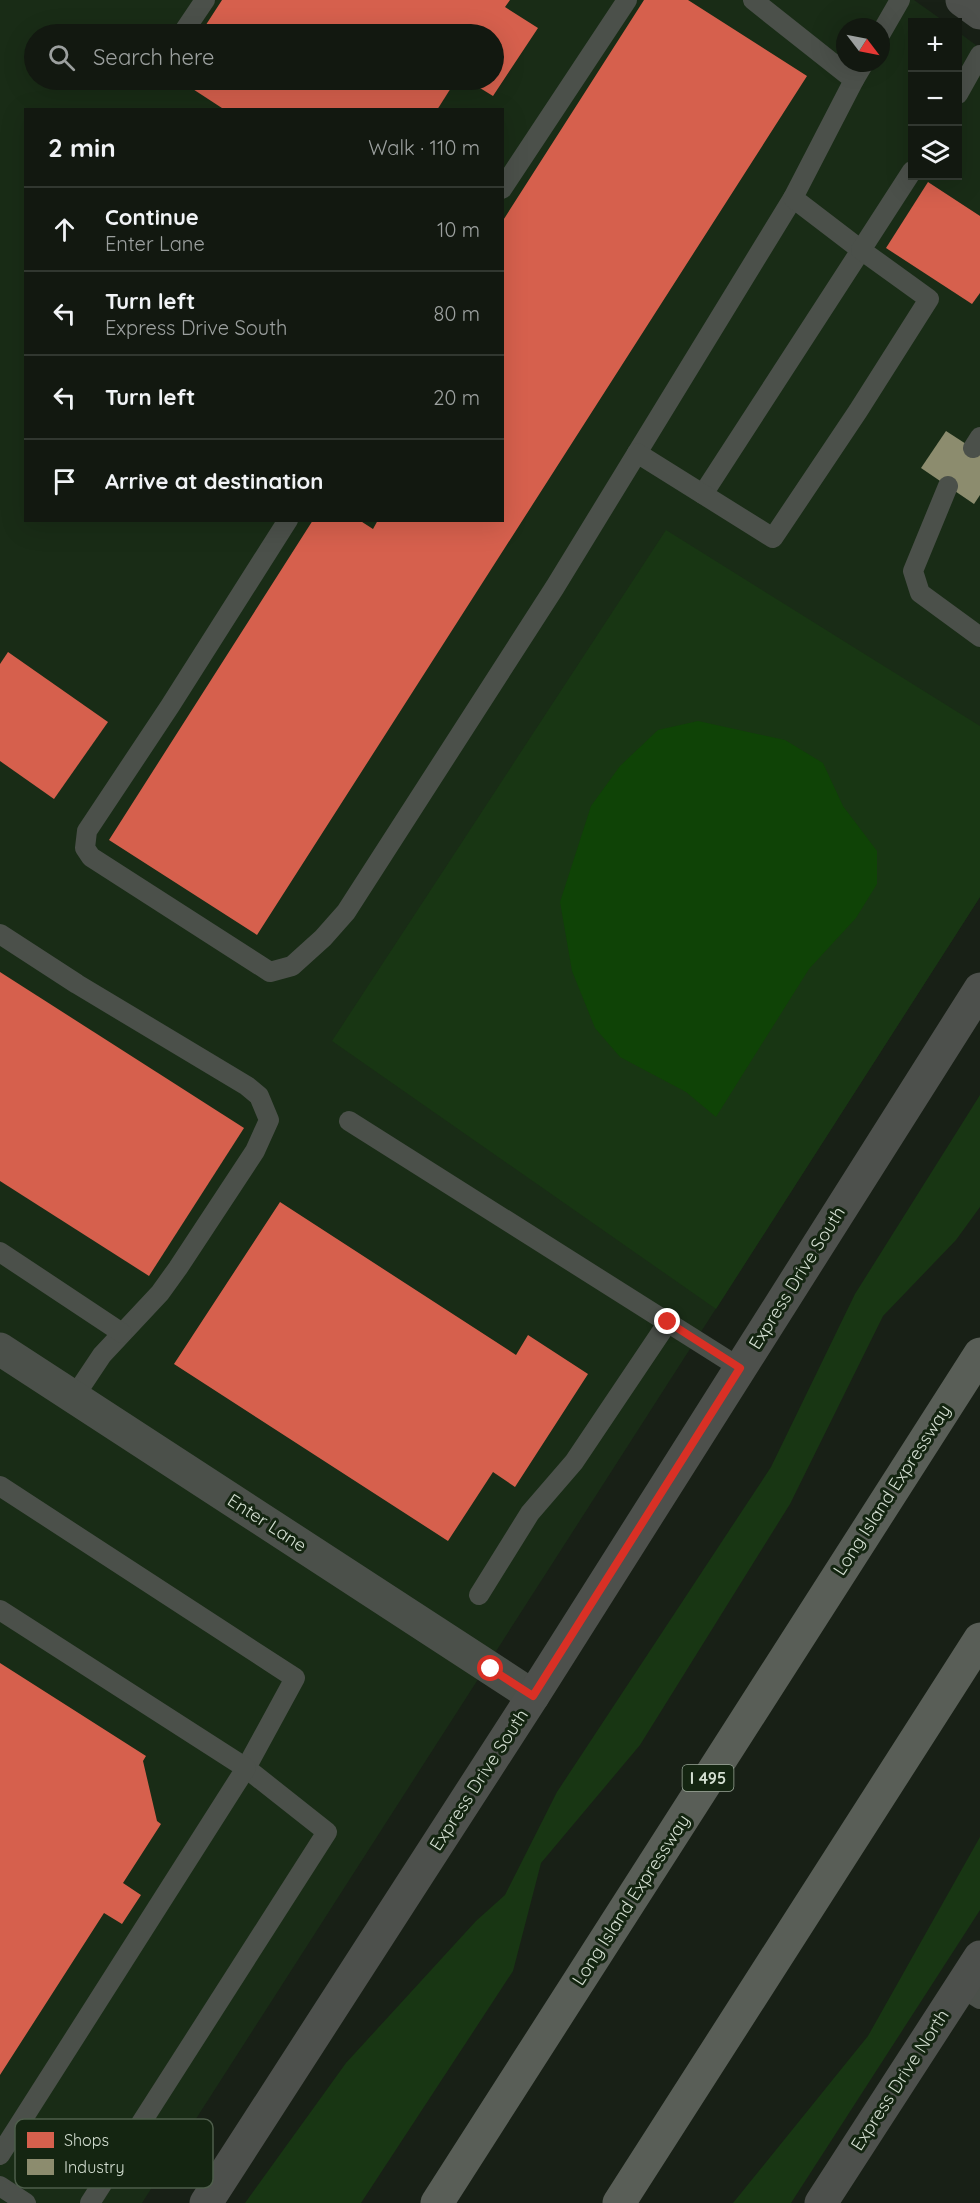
<!DOCTYPE html>
<meta charset="utf-8">
<style>
:root{--surface:#121810;--page:#1b2119;--text:#f1f3f6;--muted:#9ca09f;--line:#313730}
body{margin:0;font-family:Quicksand,sans-serif;background:var(--page);color:var(--text)}
.controls{position:absolute;right:18px;top:18px;display:grid;overflow:hidden;border-radius:0px;box-shadow:0 6px 24px #0002}
.controls button{width:54px;height:54px;display:grid;place-items:center;padding:0;border:0;border-bottom:2px solid var(--line);background:var(--surface);color:var(--text);font:30px sans-serif}
.compass{position:absolute;left:836px;top:18px;width:54px;height:54px;border-radius:50%;background:var(--surface);box-shadow:0 6px 24px #0002;rotate:122deg}
.stop{position:absolute;width:18px;height:18px;margin:-14px;border:4px solid #d93025;border-radius:50%;background:#fff}
.stop.end{background:#d93025;border-color:#fff;box-shadow:0 2px 6px #0008}
.list{margin:0;padding:0;list-style:none}
h2{display:flex;justify-content:space-between;align-items:center;height:78px;margin:0;padding:0 24px;font-size:26px}
h2 small{font-size:20px;font-weight:400;color:var(--muted)}
.list li{display:grid;grid-template-columns:39px 1fr auto;gap:18px;align-items:center;box-sizing:border-box;height:84px;padding:0 24px;border-top:2px solid var(--line)}
.list b{display:block;font-size:22px;white-space:nowrap}
.list p{margin:0;font-size:20px;white-space:nowrap;color:var(--muted)}
.list em{font-size:20px;font-style:normal;color:var(--muted)}
.icon{flex:none;width:33px;height:33px;fill:none;stroke:currentColor;stroke-width:2;stroke-linecap:round;stroke-linejoin:round}
.map{position:relative;flex:none;width:980px;height:2203px;overflow:hidden}
.search{position:absolute;background:var(--surface);box-shadow:0 6px 24px #0002;left:24px;top:24px;width:480px;height:66px;display:flex;align-items:center;gap:15px;box-sizing:border-box;padding:0 21px;border-radius:33px;color:var(--muted);font-size:22px}
.panel{position:absolute;background:var(--surface);box-shadow:0 6px 24px #0002;left:24px;top:108px;width:480px;height:414px;border-radius:0px}
.map>svg:first-child{display:block}
</style>
<div class="map">
<svg width="980" height="2203" viewBox="0 0 980 2203">
<rect width="100%" height="100%" fill="#182016"/>
<path fill="#192c16" fill-rule="evenodd" d="M0 0H914L945 22H912V176H958V32L980 48V897L142 2203H0ZM845 27H881V63H845ZM34 34H494V80H34ZM26 110H502V520H26Z"/>
<g fill="#183613">
<polygon points="666,530 980,726 980,897 716,1309 332,1041"/>
<polygon points="980,1095 980,1207 956,1240 883,1316 790,1504 640,1745 541,1863 513,1971 361,2203 245,2203 346,2063 476,1921 505,1895 557,1792 771,1467 855,1294"/>
<polygon points="980,1837 980,1910 791,2203 733,2203 868,2036"/>
</g>
<polygon fill="#0f4306" points="698,721 785,740 823,763 843,806 877,851 877,884 856,918 809,969 716,1117 686,1092 620,1057 595,1028 572,971 560,902 591,806 620,766 658,730"/>
<g fill="#d6604d">
<polygon points="222,0 510,0 505,7 538,28 493,96 467,80 494,80 494,34 200,34"/>
<polygon points="644,0 688,0 807,76 257,935 109,840 313,520 359,520 373,529 378,520 502,520 502,222"/>
<polygon points="179,80 456,80 437,110 225,110"/>
<polygon points="928,182 980,216 980,293 972,304 886,248"/>
<polygon points="8,652 108,722 54,799 0,761 0,664"/>
<polygon points="0,972 244,1128 149,1276 0,1181"/>
<polygon points="280,1202 516,1355 528,1335 588,1374 515,1487 493,1472 448,1541 174,1364"/>
<polygon points="0,1663 146,1756 143,1761 157,1821 161,1824 123,1883 141,1895 122,1924 104,1913 0,2075"/>
</g>
<polygon fill="#8c8c6e" points="946,431 980,453 980,495 974,504 921,468"/>
<g fill="none" stroke-linecap="round" stroke-linejoin="round">
<g stroke="#4b504a" stroke-width="20">
<polyline points="881,33 900,0"/>
<polyline points="182,34 205,0"/>
<polyline points="854,80 864,63"/>
<polyline points="958,94 980,55"/>
<polyline points="502,189 627,0"/>
<polyline points="973,448 980,437"/>
<polyline points="637,453 793,198"/>
<polyline points="948,486 913,571 920,593 980,637"/>
<polyline points="703,494 861,250 793,198 854,80 753,0"/>
<polyline points="288,520 170,706 87,831 85,848 91,857 270,972 292,966 323,938 346,912 555,587 637,453 773,538 858,411 929,299 861,250 912,171"/>
<polyline points="0,934 77,984 247,1086 259,1096 269,1120 255,1151 178,1268 160,1293 102,1355 74,1397"/>
<polyline points="349,1121 740,1368"/>
<polyline points="0,1252 122,1333"/>
<polyline points="0,1486 295,1678 246,1768 327,1832 90,2203"/>
<polyline points="479,1595 530,1513 574,1462 668,1322"/>
<polyline points="0,1610 246,1768 0,2155"/>
<polyline points="961,1987 980,1999"/>
<polyline points="0,2186 26,2203"/>
</g>
<polyline stroke="#4b504a" stroke-width="33" points="0,1349 533,1696"/>
<g stroke="#4d504c" stroke-width="33">
<polyline points="962,0 980,13"/>
<polyline points="206,2203 533,1696 980,989"/>
<polyline points="821,2203 980,1957"/>
</g>
<g stroke="#595e57" stroke-width="33">
<polyline points="437,2203 980,1354"/>
<polyline points="619,2203 980,1639"/>
</g>
</g>
<g fill="none" stroke-linecap="round" stroke-linejoin="round">
<polyline stroke="#d93025" stroke-width="8" points="491,1669 533,1696 740,1368 668,1322"/>
</g>
<g text-anchor="middle" stroke-width="6" stroke-linejoin="round" paint-order="stroke">
<rect fill="#142511" stroke="#9aa798" stroke-width="1.5" x="682.5" y="1765" width="51" height="26" rx="4.5"/>
<g font-size="16" font-weight="bold" fill="#d4dfd2">
<text x="708" y="1784">I 495</text>
</g>
<g font-size="18" fill="#d4dfd2" stroke="#142511">
<text transform="translate(797 1278) rotate(-58)" y="6">Express Drive South</text>
<text transform="translate(892 1490) rotate(-57)" y="6">Long Island Expressway</text>
<text transform="translate(267 1523) rotate(33)" y="6">Enter Lane</text>
<text transform="translate(479 1780) rotate(-57)" y="6">Express Drive South</text>
<text transform="translate(631 1900) rotate(-57)" y="6">Long Island Expressway</text>
<text transform="translate(900 2080) rotate(-57)" y="6">Express Drive North</text>
</g>
</g>
<rect x="15" y="2119" width="198" height="69" rx="9" fill="#142511" stroke="#4e5d4b" stroke-width="1.5"/>
<rect x="27" y="2132" width="27" height="16" fill="#d6604d"/>
<rect x="27" y="2159" width="27" height="16" fill="#8c8c6e"/>
<g font-size="16" fill="#d4dfd2">
<text x="64" y="2146">Shops</text>
<text x="64" y="2173">Industry</text>
</g>
</svg>
<div class="controls">
<button>+</button>
<button>−</button>
<button><svg class="icon" aria-label="layers" viewBox="0 0 24 24"><path d="M12 4l9 5-9 5-9-5zM3 14l9 5 9-5"/></svg></button>
</div>
<svg class="compass" viewBox="-18 -18 36 36"><path d="M0-13l5 13h-10z" fill="#e53935"/><path d="M0 13l5-13h-10z" fill="#9ca09f"/></svg>
<div class="stop" style="left:491px;top:1669px"></div>
<div class="stop end" style="left:668px;top:1322px"></div>
<div class="search"><svg class="icon" aria-label="search" viewBox="0 0 24 24"><circle cx="10" cy="10" r="6"/><path d="M15 15l6 6"/></svg>Search here</div>
<section class="panel">
<h2>2 min<small>Walk · 110 m</small></h2>
<ul class="list">
<li><svg class="icon" aria-label="ahead" viewBox="0 0 24 24"><path d="M12 20V5M6 11l6-6 6 6"/></svg><div><b>Continue</b><p>Enter Lane</p></div><em>10 m</em></li>
<li><svg class="icon" aria-label="left" viewBox="0 0 24 24"><path d="M17 20v-9H6M10 6l-5 5 5 5"/></svg><div><b>Turn left</b><p>Express Drive South</p></div><em>80 m</em></li>
<li><svg class="icon" aria-label="left" viewBox="0 0 24 24"><path d="M17 20v-9H6M10 6l-5 5 5 5"/></svg><div><b>Turn left</b></div><em>20 m</em></li>
<li><svg class="icon" aria-label="arrive" viewBox="0 0 24 24"><path d="M6 21V4h12l-3 4 3 4H6"/></svg><div><b>Arrive at destination</b></div></li>
</ul>
</section>
</div>
